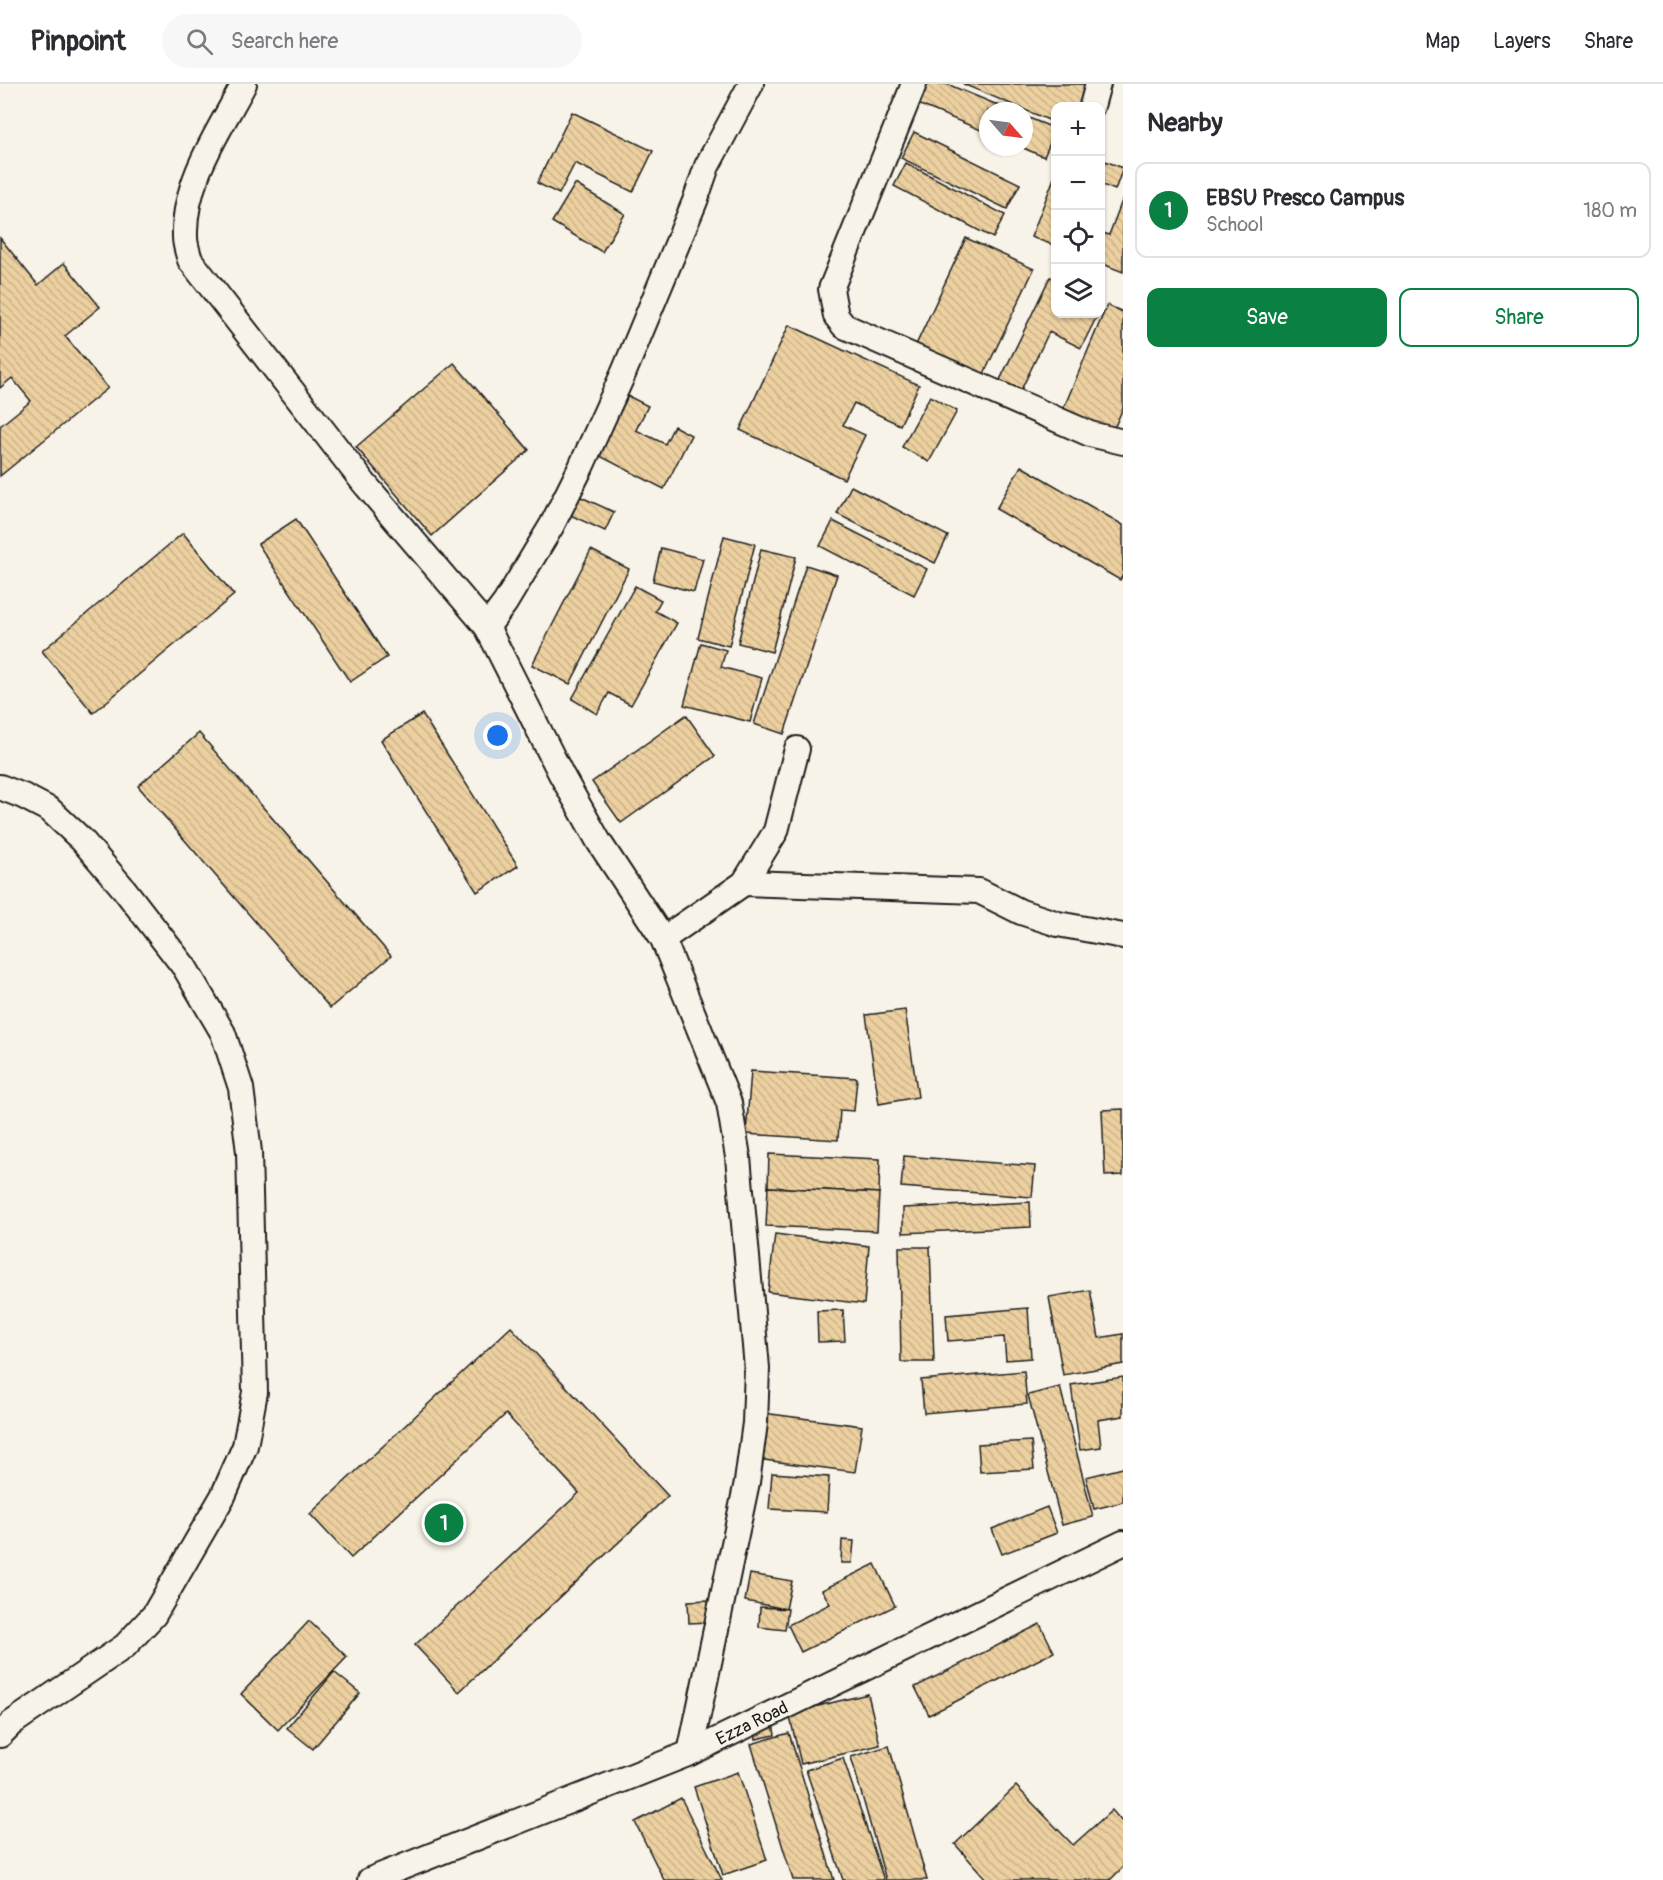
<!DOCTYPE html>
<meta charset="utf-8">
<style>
:root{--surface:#fff;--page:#f7f7f7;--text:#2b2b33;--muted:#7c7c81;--line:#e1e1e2;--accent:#0b8043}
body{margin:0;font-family:Pangolin,sans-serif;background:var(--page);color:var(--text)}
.controls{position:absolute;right:18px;top:18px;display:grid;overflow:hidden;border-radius:12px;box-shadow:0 2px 4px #0004}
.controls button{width:54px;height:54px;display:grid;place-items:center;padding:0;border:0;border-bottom:2px solid var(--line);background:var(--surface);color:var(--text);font:30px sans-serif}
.compass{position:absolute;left:979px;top:18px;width:54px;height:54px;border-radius:50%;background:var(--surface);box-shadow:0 2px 4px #0004;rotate:118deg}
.you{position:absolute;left:498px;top:652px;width:21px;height:21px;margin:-15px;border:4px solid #fff;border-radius:50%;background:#1a73e8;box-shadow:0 0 0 9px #1a73e833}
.badge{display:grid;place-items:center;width:39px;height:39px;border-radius:50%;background:var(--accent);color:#fff;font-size:20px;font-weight:700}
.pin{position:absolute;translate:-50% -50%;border:3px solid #fff;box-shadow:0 2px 6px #0006}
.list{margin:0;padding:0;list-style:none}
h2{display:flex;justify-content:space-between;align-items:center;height:78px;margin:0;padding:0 24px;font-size:26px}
h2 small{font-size:20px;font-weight:400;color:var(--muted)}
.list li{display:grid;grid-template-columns:39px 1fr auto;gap:18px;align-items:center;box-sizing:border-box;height:96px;margin:0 12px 12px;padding:0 12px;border:2px solid var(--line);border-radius:12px}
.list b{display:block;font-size:22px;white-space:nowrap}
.list p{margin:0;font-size:20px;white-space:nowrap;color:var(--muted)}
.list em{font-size:20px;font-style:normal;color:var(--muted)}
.actions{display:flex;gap:12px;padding:18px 24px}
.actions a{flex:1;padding:14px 0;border:2px solid var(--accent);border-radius:12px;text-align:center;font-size:21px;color:var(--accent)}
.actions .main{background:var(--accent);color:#fff}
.icon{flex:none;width:33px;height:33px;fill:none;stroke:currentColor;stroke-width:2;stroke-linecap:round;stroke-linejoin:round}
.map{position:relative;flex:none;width:1123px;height:1796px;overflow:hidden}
header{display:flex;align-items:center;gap:36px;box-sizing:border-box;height:84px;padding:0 30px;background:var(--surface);border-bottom:2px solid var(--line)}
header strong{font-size:28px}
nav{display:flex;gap:33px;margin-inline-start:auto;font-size:21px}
.search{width:420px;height:54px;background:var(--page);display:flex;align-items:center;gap:15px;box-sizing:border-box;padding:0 21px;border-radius:33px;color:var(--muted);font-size:22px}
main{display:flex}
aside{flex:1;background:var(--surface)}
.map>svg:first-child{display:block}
</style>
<header>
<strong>Pinpoint</strong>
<div class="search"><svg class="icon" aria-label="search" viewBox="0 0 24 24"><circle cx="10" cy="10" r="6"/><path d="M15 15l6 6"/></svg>Search here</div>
<nav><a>Map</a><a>Layers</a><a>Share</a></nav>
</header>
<main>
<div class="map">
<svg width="1123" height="1796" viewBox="0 0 1123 1796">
<defs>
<pattern id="building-back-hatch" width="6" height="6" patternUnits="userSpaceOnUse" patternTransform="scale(1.5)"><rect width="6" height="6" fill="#ecd0a0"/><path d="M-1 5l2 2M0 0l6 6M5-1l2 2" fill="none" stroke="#cab289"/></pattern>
</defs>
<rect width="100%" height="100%" fill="#f7f3e8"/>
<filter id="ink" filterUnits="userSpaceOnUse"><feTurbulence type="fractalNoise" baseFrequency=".0167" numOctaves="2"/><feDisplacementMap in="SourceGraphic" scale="12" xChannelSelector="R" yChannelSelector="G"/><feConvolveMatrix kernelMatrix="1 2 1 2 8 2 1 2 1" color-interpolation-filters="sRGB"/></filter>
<g filter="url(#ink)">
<g fill="url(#building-back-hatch)" stroke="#1c1c1c" stroke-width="1.5">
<polygon points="921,0 947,0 1012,27 988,27 988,49 913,18"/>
<polygon points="963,0 1088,0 1079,22 1056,22 1056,39"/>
<polygon points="572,28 653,67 633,108 575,79 559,110 537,99"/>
<polygon points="1024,32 1056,45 1044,73 1021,63 1024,63"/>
<polygon points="914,48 1020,100 1007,125 901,74"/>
<polygon points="1100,75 1123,84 1115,106 1100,100"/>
<polygon points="906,79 1005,131 993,154 894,102"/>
<polygon points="1056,89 1056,162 1031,153"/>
<polygon points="575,100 625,130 602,168 552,138"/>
<polygon points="1123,114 1123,188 1100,179 1100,148 1109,151"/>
<polygon points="0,154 38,201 64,179 100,223 65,252 108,304 0,392 0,342 31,317 12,294 0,304"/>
<polygon points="966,154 1034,185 982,294 915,263"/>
<polygon points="1050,193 1056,195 1056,230 1098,230 1081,264 1049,248 1021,306 1000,296"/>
<polygon points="1107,221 1123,228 1123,324 1112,349 1062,328"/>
<polygon points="789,241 919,301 900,341 854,319 843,341 865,351 844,395 740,346"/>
<polygon points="454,279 529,366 432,452 356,363"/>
<polygon points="628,312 648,322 636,346 665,360 674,342 691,351 664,405 598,371"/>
<polygon points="930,312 957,327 929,378 902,363"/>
<polygon points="1021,382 1123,441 1123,491 1120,496 996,425"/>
<polygon points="851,402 948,452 935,479 837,430"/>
<polygon points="579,412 614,428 605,447 570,431"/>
<polygon points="296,435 387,573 350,598 258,460"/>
<polygon points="833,437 927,485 914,511 820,462"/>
<polygon points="183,449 234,511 93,629 42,567"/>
<polygon points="724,452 755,460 729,562 698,554"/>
<polygon points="661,464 703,475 694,508 653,497"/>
<polygon points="761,465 796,473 772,568 738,559"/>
<polygon points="591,466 629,485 570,600 532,581"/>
<polygon points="806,481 837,491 784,650 754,640"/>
<polygon points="635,502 661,516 655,527 677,539 631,621 609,609 597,630 572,615"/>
<polygon points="701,559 726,566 721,583 762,594 750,638 684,621"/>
<polygon points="422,630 518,782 477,808 381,656"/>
<polygon points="686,631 715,672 621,739 592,698"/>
<polygon points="199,649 391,872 330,924 138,702"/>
<polygon points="905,926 918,1013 879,1020 866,931"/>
<polygon points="751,987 857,994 854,1027 840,1026 838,1056 746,1050"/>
<polygon points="1123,1025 1123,1091 1105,1092 1102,1026"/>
<polygon points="769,1070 880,1075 879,1109 768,1103"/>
<polygon points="904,1072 1035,1082 1032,1113 901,1103"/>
<polygon points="768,1103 879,1109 877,1147 766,1142"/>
<polygon points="1030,1118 1031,1143 903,1149 903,1124"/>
<polygon points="775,1150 869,1162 864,1220 768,1208"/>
<polygon points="899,1163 930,1163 934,1278 901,1278"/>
<polygon points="1090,1206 1099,1254 1123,1250 1123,1280 1063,1291 1049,1213"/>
<polygon points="1028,1224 1031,1274 1006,1276 1004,1253 948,1257 946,1231"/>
<polygon points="843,1226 845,1257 818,1258 817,1227"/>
<polygon points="511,1243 668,1412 459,1608 415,1561 579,1409 506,1330 351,1474 310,1430"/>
<polygon points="1024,1287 1027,1320 924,1329 921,1296"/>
<polygon points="1123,1293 1123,1332 1098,1336 1101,1363 1080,1366 1071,1301"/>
<polygon points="1060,1303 1093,1433 1062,1441 1028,1311"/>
<polygon points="763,1329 862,1342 855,1388 757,1375"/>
<polygon points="1031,1357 1034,1385 980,1388 978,1360"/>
<polygon points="1123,1384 1123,1418 1094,1425 1086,1393"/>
<polygon points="772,1389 829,1393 827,1428 769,1425"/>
<polygon points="1047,1423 1057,1449 1002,1470 992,1445"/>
<polygon points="842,1456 854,1457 852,1479 841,1479"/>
<polygon points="875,1480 895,1522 801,1568 788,1541 830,1520 822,1506"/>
<polygon points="750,1490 792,1497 786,1525 745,1517"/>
<polygon points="709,1516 710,1538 689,1539 688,1517"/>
<polygon points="760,1523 788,1525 785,1546 759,1543"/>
<polygon points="309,1537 347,1573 278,1646 241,1610"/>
<polygon points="1040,1540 1054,1568 929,1631 915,1603"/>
<polygon points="334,1588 360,1609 313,1665 287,1644"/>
<polygon points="868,1610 880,1661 801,1680 789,1629"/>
<polygon points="773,1639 775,1651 756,1655 754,1644"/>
<polygon points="789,1649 834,1796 793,1796 751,1660"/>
<polygon points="889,1662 927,1796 886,1796 851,1673"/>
<polygon points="843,1674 884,1796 843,1796 806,1686"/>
<polygon points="738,1688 767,1776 723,1791 694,1703"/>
<polygon points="1016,1702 1073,1761 1112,1726 1123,1739 1123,1783 1110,1796 987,1796 955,1760"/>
<polygon points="681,1714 722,1796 664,1796 635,1738"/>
</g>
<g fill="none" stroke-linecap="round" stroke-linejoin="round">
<defs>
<g id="street">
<path d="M244 0C219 47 183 98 185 153 185 161 188 169 190 176L364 399 487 543 561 690 599 758 663 855 729 1019 738 1073 757 1284 755 1339 747 1398 690 1669"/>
<polyline points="914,0 831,205 836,232 844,242 1090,350 1123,358"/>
<polyline points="1092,22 1098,0"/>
<polyline points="487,543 505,519 552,441 581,383 624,288 695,117 707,82 751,0"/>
<polyline points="0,703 23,712 50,726 82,756 124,805 185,884 223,949 241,1004 249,1068 255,1308 245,1362 223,1412 154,1531 125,1562 12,1639 0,1651"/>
<polyline points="744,799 979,807 1021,828 1058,840 1123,852"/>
<polyline points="663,855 744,799 776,747 797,665"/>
<polyline points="370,1796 690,1669 1123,1459"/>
</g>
</defs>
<use href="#street" stroke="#1c1c1c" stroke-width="28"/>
<use href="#street" stroke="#f7f3e8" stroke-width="24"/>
</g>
</g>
<g text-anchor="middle" stroke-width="6" stroke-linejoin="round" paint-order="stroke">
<g font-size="18" fill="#1c1c1c" stroke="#f7f3e8">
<text transform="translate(752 1639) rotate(-26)" y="6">Ezza Road</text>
</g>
</g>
</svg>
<div class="controls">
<button>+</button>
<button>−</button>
<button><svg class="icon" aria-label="locate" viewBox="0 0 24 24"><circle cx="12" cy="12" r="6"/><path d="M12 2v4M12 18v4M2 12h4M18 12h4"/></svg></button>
<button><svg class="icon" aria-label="layers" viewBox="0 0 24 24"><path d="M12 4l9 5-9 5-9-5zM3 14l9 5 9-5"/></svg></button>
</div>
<svg class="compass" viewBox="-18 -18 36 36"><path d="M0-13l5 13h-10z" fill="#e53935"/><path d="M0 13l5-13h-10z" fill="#7c7c81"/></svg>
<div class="you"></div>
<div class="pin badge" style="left:444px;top:1439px">1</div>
</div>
<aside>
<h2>Nearby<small></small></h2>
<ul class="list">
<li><span class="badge">1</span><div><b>EBSU Presco Campus</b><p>School</p></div><em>180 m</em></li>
</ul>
<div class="actions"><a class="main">Save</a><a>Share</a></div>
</aside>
</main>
